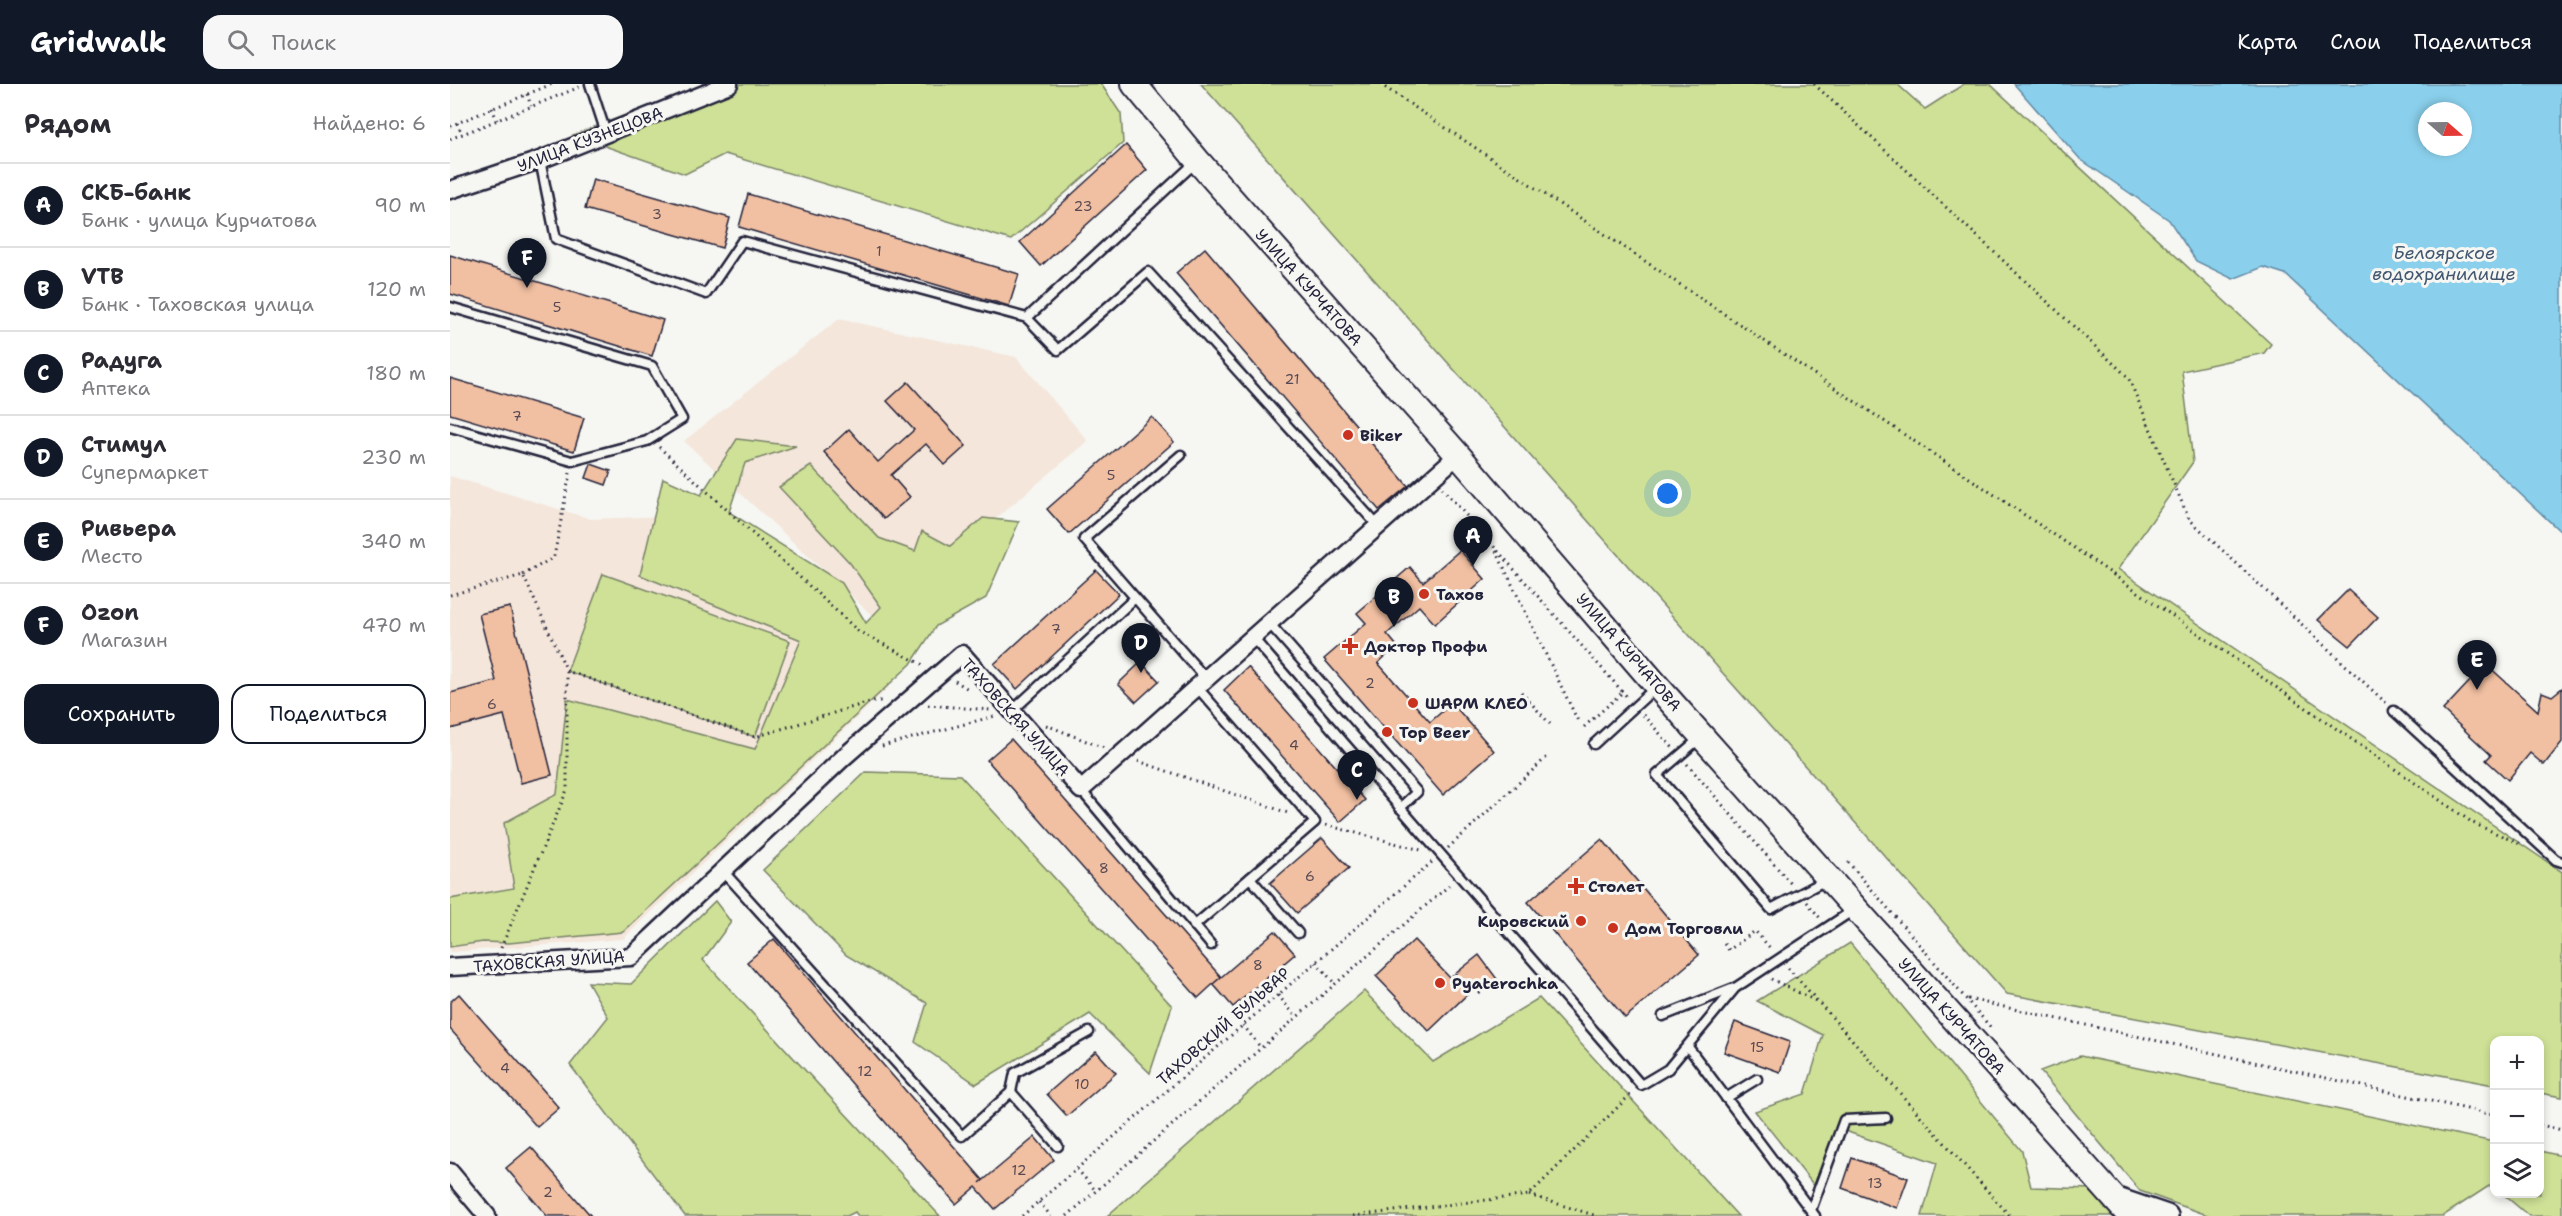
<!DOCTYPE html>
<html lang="ru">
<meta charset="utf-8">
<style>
:root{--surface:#fff;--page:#f7f7f7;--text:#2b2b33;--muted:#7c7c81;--line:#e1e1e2;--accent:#111827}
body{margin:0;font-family:"Shantell Sans",sans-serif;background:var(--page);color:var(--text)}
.controls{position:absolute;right:18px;bottom:18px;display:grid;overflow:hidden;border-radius:12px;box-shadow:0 3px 9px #0003}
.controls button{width:54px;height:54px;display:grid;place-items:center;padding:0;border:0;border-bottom:2px solid var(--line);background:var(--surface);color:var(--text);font:30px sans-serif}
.compass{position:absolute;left:1968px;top:18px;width:54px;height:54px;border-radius:50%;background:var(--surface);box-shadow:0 3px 9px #0003;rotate:110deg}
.you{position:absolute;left:1218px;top:410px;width:21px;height:21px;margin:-15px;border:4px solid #fff;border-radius:50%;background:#1a73e8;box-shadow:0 0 0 9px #1a73e833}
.badge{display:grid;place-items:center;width:39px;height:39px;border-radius:50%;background:var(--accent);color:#fff;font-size:20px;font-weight:700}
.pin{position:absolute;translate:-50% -50px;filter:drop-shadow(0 2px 3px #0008)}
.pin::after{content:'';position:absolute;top:32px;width:21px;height:18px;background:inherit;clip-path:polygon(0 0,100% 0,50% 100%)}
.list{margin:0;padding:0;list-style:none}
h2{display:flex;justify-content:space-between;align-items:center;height:78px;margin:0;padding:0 24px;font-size:26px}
h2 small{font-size:20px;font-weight:400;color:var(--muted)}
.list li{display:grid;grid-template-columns:39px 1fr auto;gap:18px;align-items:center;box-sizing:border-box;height:84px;padding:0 24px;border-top:2px solid var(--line)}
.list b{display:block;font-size:22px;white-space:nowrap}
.list p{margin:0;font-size:20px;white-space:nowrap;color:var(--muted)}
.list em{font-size:20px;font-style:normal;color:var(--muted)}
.actions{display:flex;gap:12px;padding:18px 24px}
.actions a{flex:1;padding:14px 0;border:2px solid var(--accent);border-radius:18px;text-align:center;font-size:21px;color:var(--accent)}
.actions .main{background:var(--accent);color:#fff}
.icon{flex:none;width:33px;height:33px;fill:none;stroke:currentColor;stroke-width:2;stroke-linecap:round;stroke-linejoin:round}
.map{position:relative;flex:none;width:2112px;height:1132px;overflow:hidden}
header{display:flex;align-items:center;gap:36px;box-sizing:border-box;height:84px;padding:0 30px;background:var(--accent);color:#fff}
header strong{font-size:28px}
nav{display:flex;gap:33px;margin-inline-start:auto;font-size:21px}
.search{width:420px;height:54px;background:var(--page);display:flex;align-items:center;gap:15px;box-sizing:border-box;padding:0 21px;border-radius:18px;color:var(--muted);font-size:22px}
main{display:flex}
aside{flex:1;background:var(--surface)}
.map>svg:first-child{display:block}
</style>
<header>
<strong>Gridwalk</strong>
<div class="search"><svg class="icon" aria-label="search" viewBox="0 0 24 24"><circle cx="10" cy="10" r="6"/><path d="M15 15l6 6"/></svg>Поиск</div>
<nav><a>Карта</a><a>Слои</a><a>Поделиться</a></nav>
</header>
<main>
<aside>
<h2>Рядом<small>Найдено: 6</small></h2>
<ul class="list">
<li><span class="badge">A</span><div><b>СКБ-банк</b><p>Банк · улица Курчатова</p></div><em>90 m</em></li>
<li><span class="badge">B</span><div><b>VTB</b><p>Банк · Таховская улица</p></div><em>120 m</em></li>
<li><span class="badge">C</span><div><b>Радуга</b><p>Аптека</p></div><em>180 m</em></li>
<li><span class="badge">D</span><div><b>Стимул</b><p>Супермаркет</p></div><em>230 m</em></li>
<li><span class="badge">E</span><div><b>Ривьера</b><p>Место</p></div><em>340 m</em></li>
<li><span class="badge">F</span><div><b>Ozon</b><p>Магазин</p></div><em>470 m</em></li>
</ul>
<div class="actions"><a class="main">Сохранить</a><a>Поделиться</a></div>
</aside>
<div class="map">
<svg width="2112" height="1132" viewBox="0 0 2112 1132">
<rect width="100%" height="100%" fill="#f6f6f2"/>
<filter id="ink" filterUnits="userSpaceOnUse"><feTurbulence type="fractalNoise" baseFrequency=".0167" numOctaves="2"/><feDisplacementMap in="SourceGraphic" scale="12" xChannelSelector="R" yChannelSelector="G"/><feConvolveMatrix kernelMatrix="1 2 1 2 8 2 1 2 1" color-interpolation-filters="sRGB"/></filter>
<g filter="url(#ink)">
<g fill="#f4e6da">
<polygon points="389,235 566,273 638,357 426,535 234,357"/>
<polygon points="0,392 141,435 221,432 439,603 173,855 0,868"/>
</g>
<g fill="#cee196" stroke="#788268" stroke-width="1.5">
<polygon points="257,0 651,0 671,30 673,59 561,156 275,70 235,90 123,51"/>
<polygon points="751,0 1447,0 1475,25 1514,0 1540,0 1821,260 1814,269 1732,287 1743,378 1668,485 2112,788 2112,1013 2090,1009 2090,956 2044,956 2044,1001 1557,910"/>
<polygon points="287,355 346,362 295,379 279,428 392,499 416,539 431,523 400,479 329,403 361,382 429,454 465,467 472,447 500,462 533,434 569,438 536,514 486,542 461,580 173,848 59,859 33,858 0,863 0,815 64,804 54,739 107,710 117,615 305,665 351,556 190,491 213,394 251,411"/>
<polygon points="153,490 340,557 305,653 117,587"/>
<polygon points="416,688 510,691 722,922 700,989 640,930 526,1000 465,958 477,919 396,871 313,786"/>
<polygon points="265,817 281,838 253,876 490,1132 408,1132 405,1128 397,1132 235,1132 120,981 158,933 138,898 181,900"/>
<polygon points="1400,859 1572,1067 1581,1103 1642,1105 1664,1132 1472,1132 1487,1079 1395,1047 1366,1104 1305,1027 1355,1010 1373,951 1307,917"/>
<polygon points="914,907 983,978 1089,914 1288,1132 657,1132"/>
<polygon points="1630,972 2044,1058 2044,1102 2042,1100 1993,1132 1760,1132 1690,1107 1590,987"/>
<polygon points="2090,1067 2112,1072 2112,1132 2079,1132 2053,1110 2090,1110"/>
</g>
<path fill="#8ad0ec" stroke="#608aa5" stroke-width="1.5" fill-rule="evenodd" d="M1564 0H2112V449L1835 190 1813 183 1783 195 1746 177 1719 136 1630 75ZM1977 27H2013V63H1977Z"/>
<g fill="#f1bfa1" stroke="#22223b" stroke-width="1.5">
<polygon points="676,61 697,86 591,182 570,158"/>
<polygon points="143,95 280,134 272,164 135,125"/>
<polygon points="298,110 569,190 559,222 289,143"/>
<polygon points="755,164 958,402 929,426 726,189"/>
<polygon points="0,171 213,236 202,272 0,210"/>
<polygon points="0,294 134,334 124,367 0,330"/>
<polygon points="458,298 516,362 495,381 476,360 441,391 460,413 434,435 374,368 399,345 428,378 464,346 437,317"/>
<polygon points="702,333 724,358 619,450 597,425"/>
<polygon points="141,380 161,387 156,401 136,394"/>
<polygon points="1010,466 1035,495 985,540 969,522 937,550 947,562 928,579 980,638 1002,619 1044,667 993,711 874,575 916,539 907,529 960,483 973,498"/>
<polygon points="646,486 669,510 567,605 544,580"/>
<polygon points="1898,506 1928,533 1900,562 1868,536"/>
<polygon points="60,523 102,691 71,699 54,631 0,645 0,609 46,597 29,530"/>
<polygon points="691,578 709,597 686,618 668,600"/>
<polygon points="2036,580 2088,627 2092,608 2102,612 2112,604 2112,658 2094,681 2080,669 2058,696 2036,676 2041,671 1993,626"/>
<polygon points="798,583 915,716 890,738 774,606"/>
<polygon points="561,655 771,893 748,914 537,676"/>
<polygon points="872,754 899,784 847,829 820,799"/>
<polygon points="1152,755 1249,871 1175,934 1078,818"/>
<polygon points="825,847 845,870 783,923 763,900"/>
<polygon points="324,855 533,1096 530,1099 585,1053 604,1076 545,1125 526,1103 506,1120 297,878"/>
<polygon points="964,856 1000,894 1029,871 1047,895 1029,909 1025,903 979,947 926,892"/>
<polygon points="9,910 109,1024 87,1043 0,945 0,918"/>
<polygon points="1285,938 1340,958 1330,988 1274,968"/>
<polygon points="646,967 666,989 617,1032 597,1010"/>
<polygon points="81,1063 141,1132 97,1132 56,1084"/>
<polygon points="1402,1074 1458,1094 1447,1124 1392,1104"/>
</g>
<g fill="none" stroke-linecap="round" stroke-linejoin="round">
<defs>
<g id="service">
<polyline points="140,0 156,49"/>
<polyline points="90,76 106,155 256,210 292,157 577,234 747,77"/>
<polyline points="0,223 202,282 232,335 197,357 122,377 0,343"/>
<polyline points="577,234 608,266 698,188 928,442"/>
<polyline points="731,371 634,455 756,595"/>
<polyline points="819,539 967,708 950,724"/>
<polyline points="803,554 1191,1001 1218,985 1285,904 1405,825"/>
<polyline points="562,627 685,514"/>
<polyline points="1944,627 2106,776 2112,778"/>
<polyline points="1250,654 1207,691 1321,825 1378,795"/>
<polyline points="1144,660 1205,604"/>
<polyline points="631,706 761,861"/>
<polyline points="273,787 512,1052 561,1008 565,989 639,948"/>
<polyline points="800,794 848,849"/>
<polyline points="744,842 865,738 747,603"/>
<polyline points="1213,932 1284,904"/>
<polyline points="1238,963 1365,1132"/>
<polyline points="561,1008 608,1062"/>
<polyline points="1276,1014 1307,995"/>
<polyline points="1361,1126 1394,1036 1436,1034"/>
</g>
<g id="minor">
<polyline points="0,106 90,76 279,0"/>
<polyline points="0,883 181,873 395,672 512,570 631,706 1008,371"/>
<polyline points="0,1088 37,1132"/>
</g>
<polyline id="tertiary" points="1664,1114 1717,1132"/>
<polyline id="secondary" points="684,0 747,76 1008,371 1207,602 1680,1132"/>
</defs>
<use href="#service" stroke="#22223b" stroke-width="13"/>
<use href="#minor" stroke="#22223b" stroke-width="21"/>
<use href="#tertiary" stroke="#22223b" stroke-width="26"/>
<use href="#secondary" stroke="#22223b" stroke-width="28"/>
<g stroke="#22223b" stroke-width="3" stroke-dasharray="1.5 4.5" stroke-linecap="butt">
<polyline points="930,0 1636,472 2023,739 2070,760"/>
<polyline points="1364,0 1678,293 1739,435 1936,619"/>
<polyline points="77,10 81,22"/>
<polyline points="42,24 47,36"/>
<polyline points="7,39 12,50"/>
<polyline points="0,42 102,0"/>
<polyline points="0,55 130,3"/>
<polyline points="209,363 408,547 475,582"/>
<polyline points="992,404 1179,615"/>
<polyline points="1046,467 1128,637"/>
<polyline points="73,491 104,473 120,389"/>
<polyline points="0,511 73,491 117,587 305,653 423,617 433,617"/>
<polyline points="505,597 520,606"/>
<polyline points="1071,608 1100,640"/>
<polyline points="478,621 540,626"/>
<polyline points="1193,631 1223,664"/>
<polyline points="596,641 654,664"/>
<polyline points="1134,643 1173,608"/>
<polyline points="432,662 545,632"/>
<polyline points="688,677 841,730"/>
<polyline points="1237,680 1343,802"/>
<polyline points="876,741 971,766"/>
<polyline points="998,764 1097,673"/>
<polyline points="1398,778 1542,945"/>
<polyline points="1357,818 1370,834"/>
<polyline points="1274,860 1279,866 1305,847 1321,865"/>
<polyline points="51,864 117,706 117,588"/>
<polyline points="866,878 885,900"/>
<polyline points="1338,884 1560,1132"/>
<polyline points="1321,895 1366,917"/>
<polyline points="828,911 847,934"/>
<polyline points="1518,915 2044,1031"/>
<polyline points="793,941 811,964"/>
<polyline points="2090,1041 2112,1046"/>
<polyline points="627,1085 646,1107"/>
<polyline points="1079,1111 1147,1132"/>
<polyline points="589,1118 601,1132"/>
<polyline points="572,1132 982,778"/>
<polyline points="617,1132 1002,799"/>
<polyline points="903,1132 1079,1111 1182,1009"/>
</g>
<use href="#service" stroke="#f6f6f2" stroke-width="8"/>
<use href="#minor" stroke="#f6f6f2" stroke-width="16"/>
<use href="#tertiary" stroke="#f6f6f2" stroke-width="21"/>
<use href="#secondary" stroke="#f6f6f2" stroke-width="24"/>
</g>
</g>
<g fill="#c8321e" stroke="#f6f6f2" stroke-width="2">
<circle cx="898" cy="351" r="6"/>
<circle cx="974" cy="510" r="6"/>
<path d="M897 553h6v6h6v6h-6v6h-6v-6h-6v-6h6z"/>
<circle cx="963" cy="619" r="6"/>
<circle cx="937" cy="648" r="6"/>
<path d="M1123 793h6v6h6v6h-6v6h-6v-6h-6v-6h6z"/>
<circle cx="1131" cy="837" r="6"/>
<circle cx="1163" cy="844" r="6"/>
<circle cx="990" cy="899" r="6"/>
</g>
<g text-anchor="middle" stroke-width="6" stroke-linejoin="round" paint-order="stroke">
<g font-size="14" fill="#564954">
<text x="633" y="127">23</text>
<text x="207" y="135">3</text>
<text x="429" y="172">1</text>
<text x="107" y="228">5</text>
<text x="842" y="300">21</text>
<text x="67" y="337">7</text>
<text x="661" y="396">5</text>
<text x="606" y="550">7</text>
<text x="920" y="604">2</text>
<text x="42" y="625">6</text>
<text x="844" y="666">4</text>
<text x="654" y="789">8</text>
<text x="860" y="797">6</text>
<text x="808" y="886">8</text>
<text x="1307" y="968">15</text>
<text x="55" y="989">4</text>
<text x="415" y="992">12</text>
<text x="632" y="1005">10</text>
<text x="569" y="1091">12</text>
<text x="1425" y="1104">13</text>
<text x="98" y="1113">2</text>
</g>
<g font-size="16" fill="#22223b" stroke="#f6f6f2">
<text transform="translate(140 55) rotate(-21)" y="6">УЛИЦА КУЗНЕЦОВА</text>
<text transform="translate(859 203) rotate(48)" y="6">УЛИЦА КУРЧАТОВА</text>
<text transform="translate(1179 568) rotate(49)" y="6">УЛИЦА КУРЧАТОВА</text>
<text transform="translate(566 633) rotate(48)" y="6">ТАХОВСКАЯ УЛИЦА</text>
<text transform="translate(99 877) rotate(-4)" y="6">ТАХОВСКАЯ УЛИЦА</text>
<text transform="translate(1502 932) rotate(48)" y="6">УЛИЦА КУРЧАТОВА</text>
<text transform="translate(773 942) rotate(-41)" y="6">ТАХОВСКИЙ БУЛЬВАР</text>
</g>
<g font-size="16" font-weight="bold" fill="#22223b" stroke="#f6f6f2" text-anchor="start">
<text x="910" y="357">Biker</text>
<text x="986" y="516">Тахов</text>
<text x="914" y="568">Доктор Профи</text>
<text x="975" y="625">ШАРМ КЛЕО</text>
<text x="949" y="654">Top Beer</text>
<text x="1138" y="808">Столет</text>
<text x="1119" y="843" text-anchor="end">Кировский</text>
<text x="1175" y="850">Дом Торговли</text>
<text x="1002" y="905">Pyaterochka</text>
</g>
<g font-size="18" font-style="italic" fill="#415670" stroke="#f6f6f2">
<text x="1994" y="175">Белоярское<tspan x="1994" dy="21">водохранилище</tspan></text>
</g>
</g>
</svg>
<div class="controls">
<button>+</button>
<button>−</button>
<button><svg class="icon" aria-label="layers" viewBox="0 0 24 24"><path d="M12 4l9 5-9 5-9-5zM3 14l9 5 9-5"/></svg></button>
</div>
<svg class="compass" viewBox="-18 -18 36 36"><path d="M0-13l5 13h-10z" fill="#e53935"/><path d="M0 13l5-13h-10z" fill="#7c7c81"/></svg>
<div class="you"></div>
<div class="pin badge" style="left:1023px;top:482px">A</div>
<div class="pin badge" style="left:944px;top:543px">B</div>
<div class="pin badge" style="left:907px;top:716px">C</div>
<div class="pin badge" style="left:691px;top:589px">D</div>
<div class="pin badge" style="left:2027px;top:606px">E</div>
<div class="pin badge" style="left:77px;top:204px">F</div>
</div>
</main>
